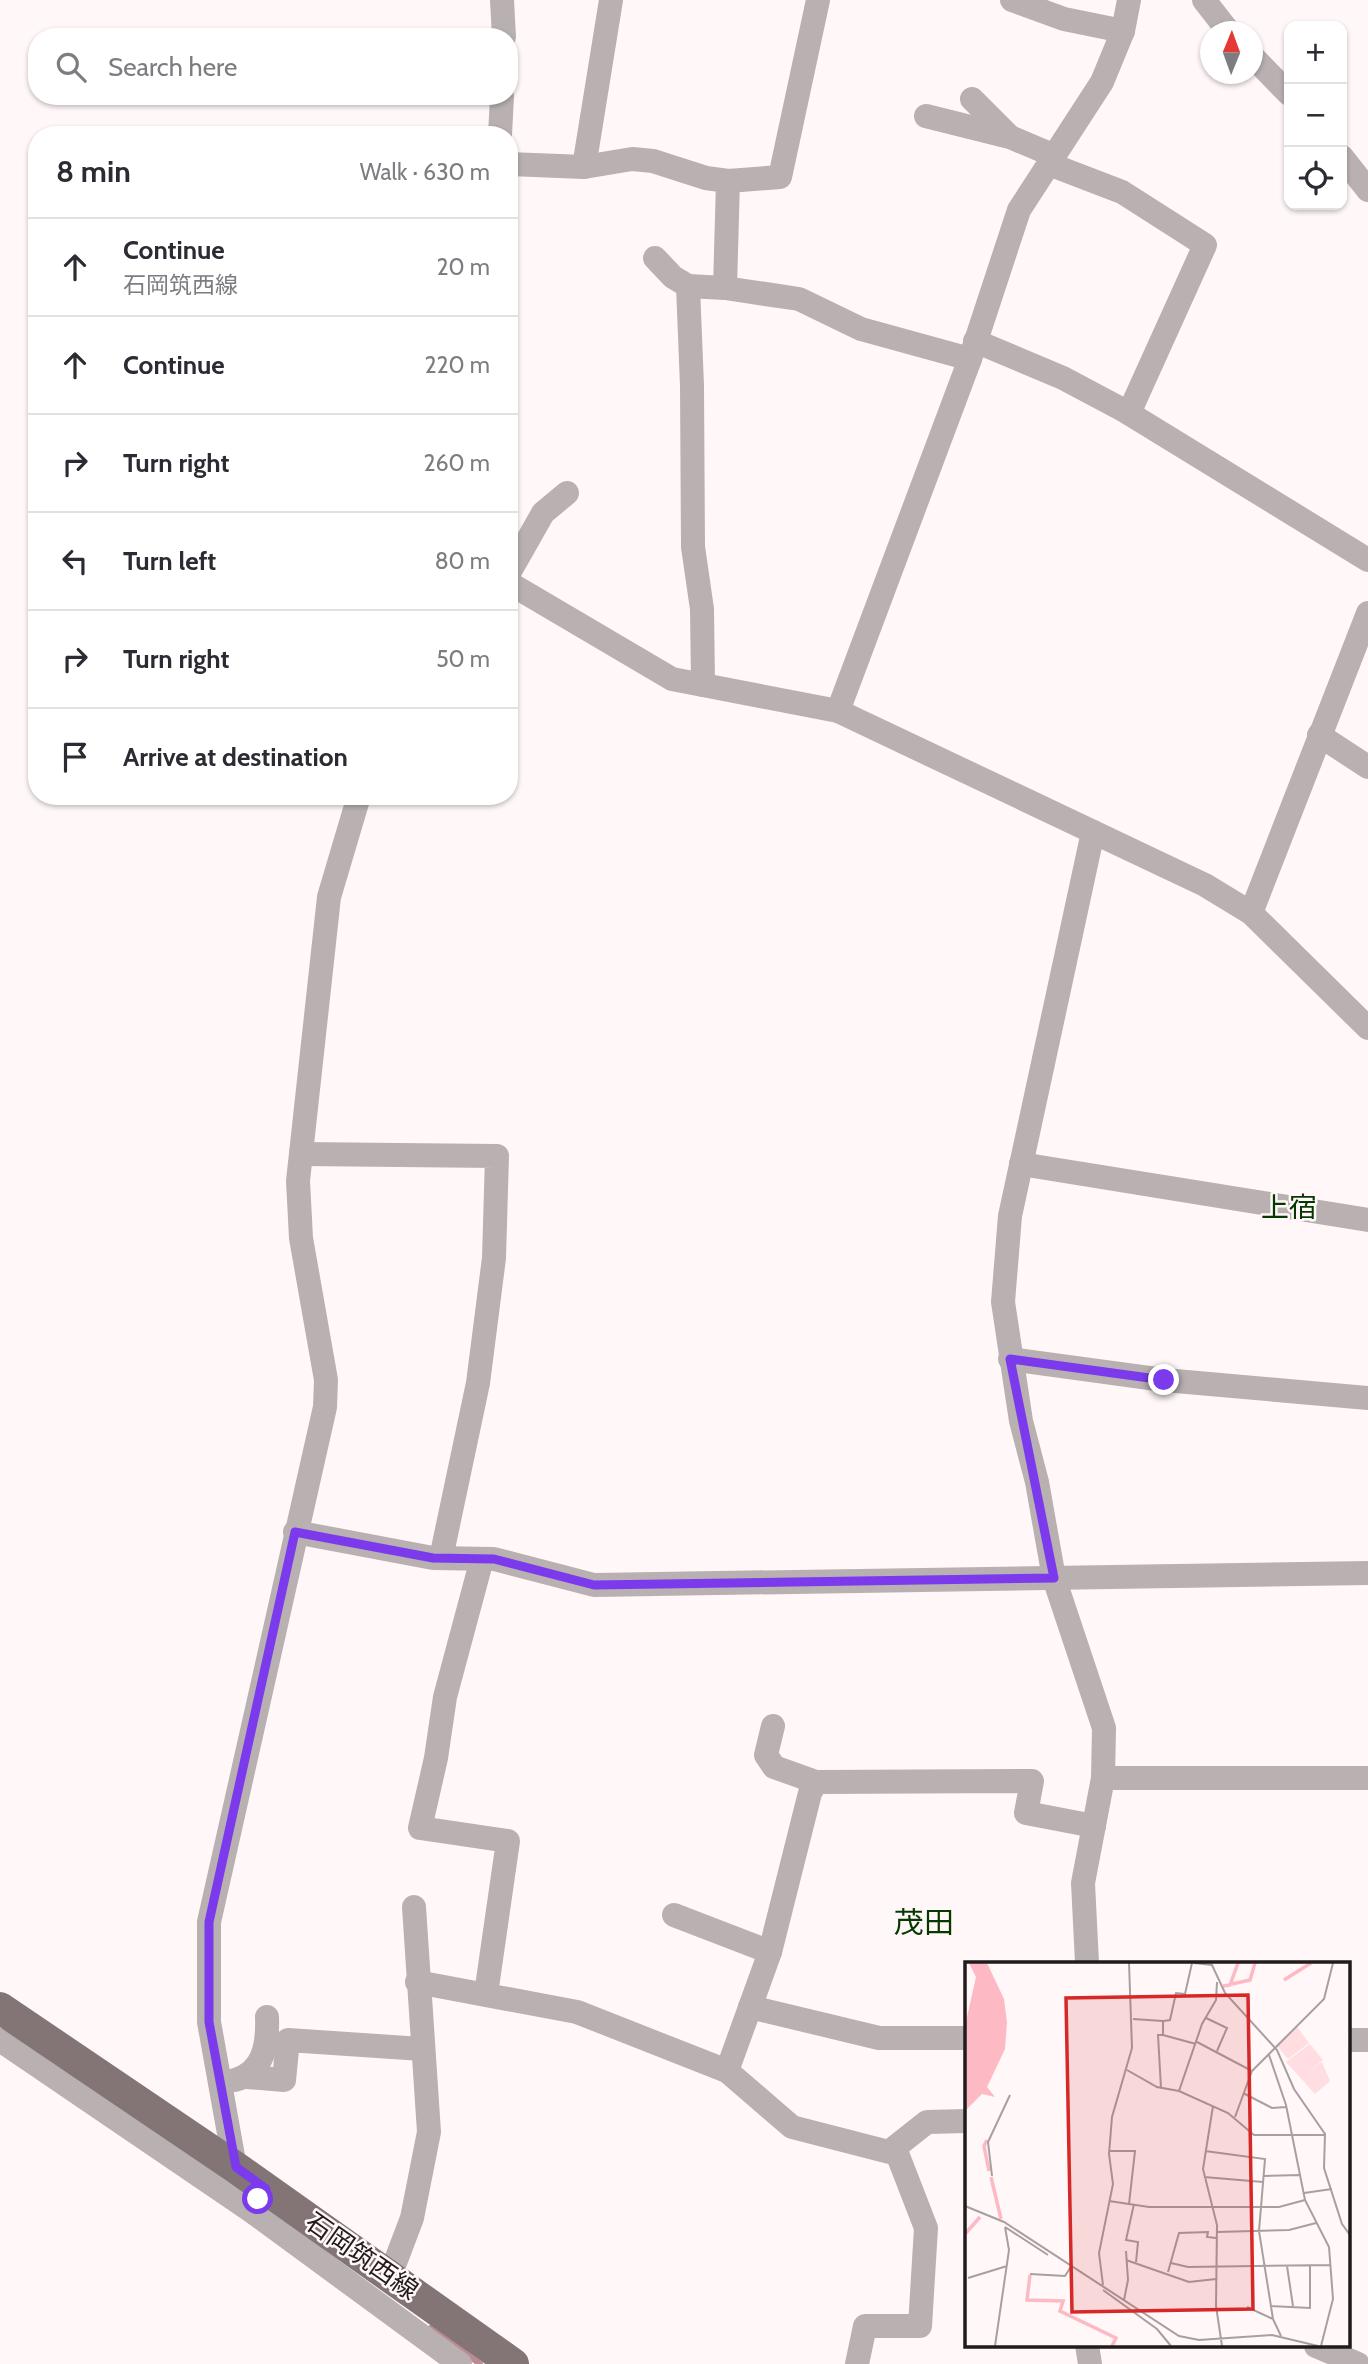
<!DOCTYPE html>
<meta charset="utf-8">
<style>
:root{--surface:#fff;--page:#f7f7f7;--text:#2b2b33;--muted:#7c7c81;--line:#e1e1e2}
body{margin:0;font-family:Cabin,"Noto Sans JP",sans-serif;background:var(--page);color:var(--text)}
.controls{position:absolute;right:21px;top:21px;display:grid;overflow:hidden;border-radius:14px;box-shadow:0 2px 5px #0004}
.controls button{width:63px;height:63px;display:grid;place-items:center;padding:0;border:0;border-bottom:2px solid var(--line);background:var(--surface);color:var(--text);font:35px sans-serif}
.compass{position:absolute;left:1200px;top:21px;width:63px;height:63px;border-radius:50%;background:var(--surface);box-shadow:0 2px 5px #0004;rotate:1deg}
.stop{position:absolute;width:21px;height:21px;margin:-16px;border:5px solid #7c3aed;border-radius:50%;background:#fff}
.stop.end{background:#7c3aed;border-color:#fff;box-shadow:0 2px 7px #0008}
.list{margin:0;padding:0;list-style:none}
h2{display:flex;justify-content:space-between;align-items:center;height:91px;margin:0;padding:0 28px;font-size:30px}
h2 small{font-size:23px;font-weight:400;color:var(--muted)}
.list li{display:grid;grid-template-columns:46px 1fr auto;gap:21px;align-items:center;box-sizing:border-box;height:98px;padding:0 28px;border-top:2px solid var(--line)}
.list b{display:block;font-size:26px;white-space:nowrap}
.list p{margin:0;font-size:23px;white-space:nowrap;color:var(--muted)}
.list em{font-size:23px;font-style:normal;color:var(--muted)}
.icon{flex:none;width:38px;height:38px;fill:none;stroke:currentColor;stroke-width:2;stroke-linecap:round;stroke-linejoin:round}
.map{position:relative;flex:none;width:1368px;height:2364px;overflow:hidden}
.search{position:absolute;background:var(--surface);box-shadow:0 2px 5px #0004;left:28px;top:28px;width:490px;height:77px;display:flex;align-items:center;gap:18px;box-sizing:border-box;padding:0 24px;border-radius:28px;color:var(--muted);font-size:26px}
.panel{position:absolute;background:var(--surface);box-shadow:0 2px 5px #0004;left:28px;top:126px;width:490px;height:679px;border-radius:28px}
.map>svg:first-child{display:block}
</style>
<div class="map">
<svg width="1368" height="2364" viewBox="0 0 1368 2364">
<rect width="100%" height="100%" fill="#fff7f8"/>
<g fill="none" stroke-linecap="round" stroke-linejoin="round">
<polyline stroke="#bc8a92" stroke-width="6" points="431,2328 480,2364"/>
<g stroke="#b9b1b1" stroke-width="24">
<polyline points="502,0 504,37"/>
<polyline points="1012,0 1064,19 1123,31"/>
<polyline points="1204,0 1229,32"/>
<polyline points="1252,56 1289,94"/>
<polyline points="972,99 1009,136"/>
<polyline points="926,116 1010,137 1055,156"/>
<polyline points="500,135 502,96"/>
<polyline points="1342,157 1368,190"/>
<polyline points="509,164 584,167 632,159 653,161 706,178 728,181"/>
<polyline points="1049,164 1122,192 1205,245 1129,413"/>
<polyline points="584,167 611,0"/>
<polyline points="655,258 673,277 688,286"/>
<polyline points="725,288 728,181 780,177 818,0"/>
<polyline points="975,341 1063,378 1125,411 1368,560"/>
<polyline points="509,573 543,513 567,493"/>
<polyline points="509,583 672,679 838,711 1205,885 1251,913 1368,1028"/>
<polyline points="703,685 702,609 693,547 692,386 688,286 725,288 799,299 861,329 970,359"/>
<polyline points="838,711 970,359 1019,210 1102,82 1123,31 1129,0"/>
<polyline points="1319,735 1368,767"/>
<polyline points="1251,913 1368,613"/>
<polyline points="301,1154 497,1156 494,1258 478,1383 441,1558"/>
<polyline points="1021,1164 1368,1220"/>
<polyline points="1010,1359 1164,1380 1368,1398"/>
<polyline points="295,1532 433,1558 494,1559 594,1585 1368,1573"/>
<polyline points="482,1559 445,1697 436,1758 420,1828 508,1841 486,1994"/>
<polyline points="773,1726 766,1755 774,1767 816,1782"/>
<polyline points="1103,1778 1368,1778"/>
<polyline points="674,1915 770,1952"/>
<polyline points="1087,1963 1083,1883 1103,1778 1104,1728 1054,1578 1037,1482 1021,1421 1003,1302 1010,1216 1093,832"/>
<polyline points="417,1982 577,2012 727,2071 792,2127 889,2152 927,2122 967,2121"/>
<polyline points="750,2007 879,2038 967,2038"/>
<polyline points="0,2040 250,2210 460,2364"/>
<polyline points="1349,2040 1368,2040"/>
<polyline points="727,2071 770,1952 810,1793 816,1782 1032,1781 1026,1813 1094,1826"/>
<polyline points="247,2077 284,2080 288,2040 422,2049"/>
<path d="M235 2080C264 2072 268 2044 267 2017"/>
<polyline points="235,2167 209,2022 209,1922 325,1407 326,1380 301,1238 298,1181 329,897 359,796"/>
<polyline points="390,2276 412,2218 429,2132 414,1907"/>
<polyline points="1087,2345 1090,2364"/>
<polyline points="1316,2346 1358,2364"/>
<polyline points="857,2364 865,2326 920,2326 926,2228 895,2148"/>
</g>
<polyline stroke="#837476" stroke-width="32" points="0,2008 235,2167 513,2364"/>
</g>
<g fill="none" stroke-linecap="round" stroke-linejoin="round">
<polyline stroke="#7c3aed" stroke-width="9" points="258,2199 266,2189 236,2167 209,2022 209,1922 295,1532 433,1558 494,1559 594,1585 1054,1578 1010,1359 1164,1380"/>
</g>
<g text-anchor="middle" stroke-width="5" stroke-linejoin="round" paint-order="stroke">
<g font-size="26" fill="#221b1c" stroke="#fff7f8">
<text transform="translate(362 2256) rotate(35)" y="9">石岡筑西線</text>
</g>
<g font-size="28" fill="#063800" stroke="#fff7f8">
<text x="1289" y="1217">上宿</text>
</g>
<g font-size="30" fill="#063800" stroke="#fff7f8">
<text x="924" y="1933">茂田</text>
</g>
</g>
<g transform="translate(965 1962)">
<rect width="385" height="385" fill="#fff7f8"/>
<path d="M332 65 344 81 323 97 312 84ZM345 82 358 98 343 110 357 100 365 119 350 132 321 100Z" fill="#ffdde1"/>
<path d="M4 1H22L39 37 42 60 40 87 22 125 30 135 17 132 0 149V64L11 15Z" fill="#febac4"/>
<path fill="none" stroke="#febac4" stroke-width="3.5" d="M319 18 346 1M267 22 285 18 290 1M258 24 265 23 273 1M22 178 19 184 24 209M26 215 36 257M0 272 15 255M65 313 62 338 98 339 95 349 151 376 147 384"/>
<path fill="none" stroke="#a79fa0" stroke-width="2" d="M229 1 247 3 260 31 312 88 329 127 360 172 359 206 377 262 385 273M241 56 262 66 252 89M168 57 198 59M198 73 231 82M232 80 287 109M304 93 321 143 340 238 364 285 368 337 356 384M162 108 192 125 214 129 263 151 289 173H360M196 126 193 73H198V59L205 58 211 31 220 32 227 1M214 129 237 62 251 38 252 20M278 131 307 146 321 145M248 144 238 207 252 263 251 344 257 384M270 155 287 109 359 37 368 1M145 189H170L164 242M240 189 300 197 294 269 308 357M27 214 23 180 45 133M298 214 336 213M239 215 298 220M339 231 367 227M144 239 184 245H314L340 238M169 242 161 278 173 280 171 300M0 244 39 260 214 374 234 378 307 373 353 384M40 265 83 293M252 270 324 268 351 261M161 298 224 320 251 317M206 301 223 305 365 303M322 304 328 344M203 310 214 271 243 270 242 275 251 276M65 312 100 314 107 303M3 316 42 304M138 323 134 291 148 222 144 192 147 155 167 86 164 1M138 328 192 367 206 384M159 338 163 318 161 289M305 344 345 346V303M282 345 308 357 316 374M30 384 44 288 40 265"/>
<path fill="#d62828" fill-opacity="0.15" stroke="#d62828" stroke-width="3.5" d="M283 33 288 347 107 350 101 36Z"/>
<rect width="385" height="385" fill="none" stroke="#221b1c" stroke-width="3.5"/>
</g>
</svg>
<div class="controls">
<button>+</button>
<button>−</button>
<button><svg class="icon" aria-label="locate" viewBox="0 0 24 24"><circle cx="12" cy="12" r="6"/><path d="M12 2v4M12 18v4M2 12h4M18 12h4"/></svg></button>
</div>
<svg class="compass" viewBox="-18 -18 36 36"><path d="M0-13l5 13h-10z" fill="#e53935"/><path d="M0 13l5-13h-10z" fill="#7c7c81"/></svg>
<div class="stop" style="left:258px;top:2199px"></div>
<div class="stop end" style="left:1164px;top:1380px"></div>
<div class="search"><svg class="icon" aria-label="search" viewBox="0 0 24 24"><circle cx="10" cy="10" r="6"/><path d="M15 15l6 6"/></svg>Search here</div>
<section class="panel">
<h2>8 min<small>Walk · 630 m</small></h2>
<ul class="list">
<li><svg class="icon" aria-label="ahead" viewBox="0 0 24 24"><path d="M12 20V5M6 11l6-6 6 6"/></svg><div><b>Continue</b><p>石岡筑西線</p></div><em>20 m</em></li>
<li><svg class="icon" aria-label="ahead" viewBox="0 0 24 24"><path d="M12 20V5M6 11l6-6 6 6"/></svg><div><b>Continue</b></div><em>220 m</em></li>
<li><svg class="icon" aria-label="right" viewBox="0 0 24 24"><path d="M7 20v-9h11M14 6l5 5-5 5"/></svg><div><b>Turn right</b></div><em>260 m</em></li>
<li><svg class="icon" aria-label="left" viewBox="0 0 24 24"><path d="M17 20v-9H6M10 6l-5 5 5 5"/></svg><div><b>Turn left</b></div><em>80 m</em></li>
<li><svg class="icon" aria-label="right" viewBox="0 0 24 24"><path d="M7 20v-9h11M14 6l5 5-5 5"/></svg><div><b>Turn right</b></div><em>50 m</em></li>
<li><svg class="icon" aria-label="arrive" viewBox="0 0 24 24"><path d="M6 21V4h12l-3 4 3 4H6"/></svg><div><b>Arrive at destination</b></div></li>
</ul>
</section>
</div>
